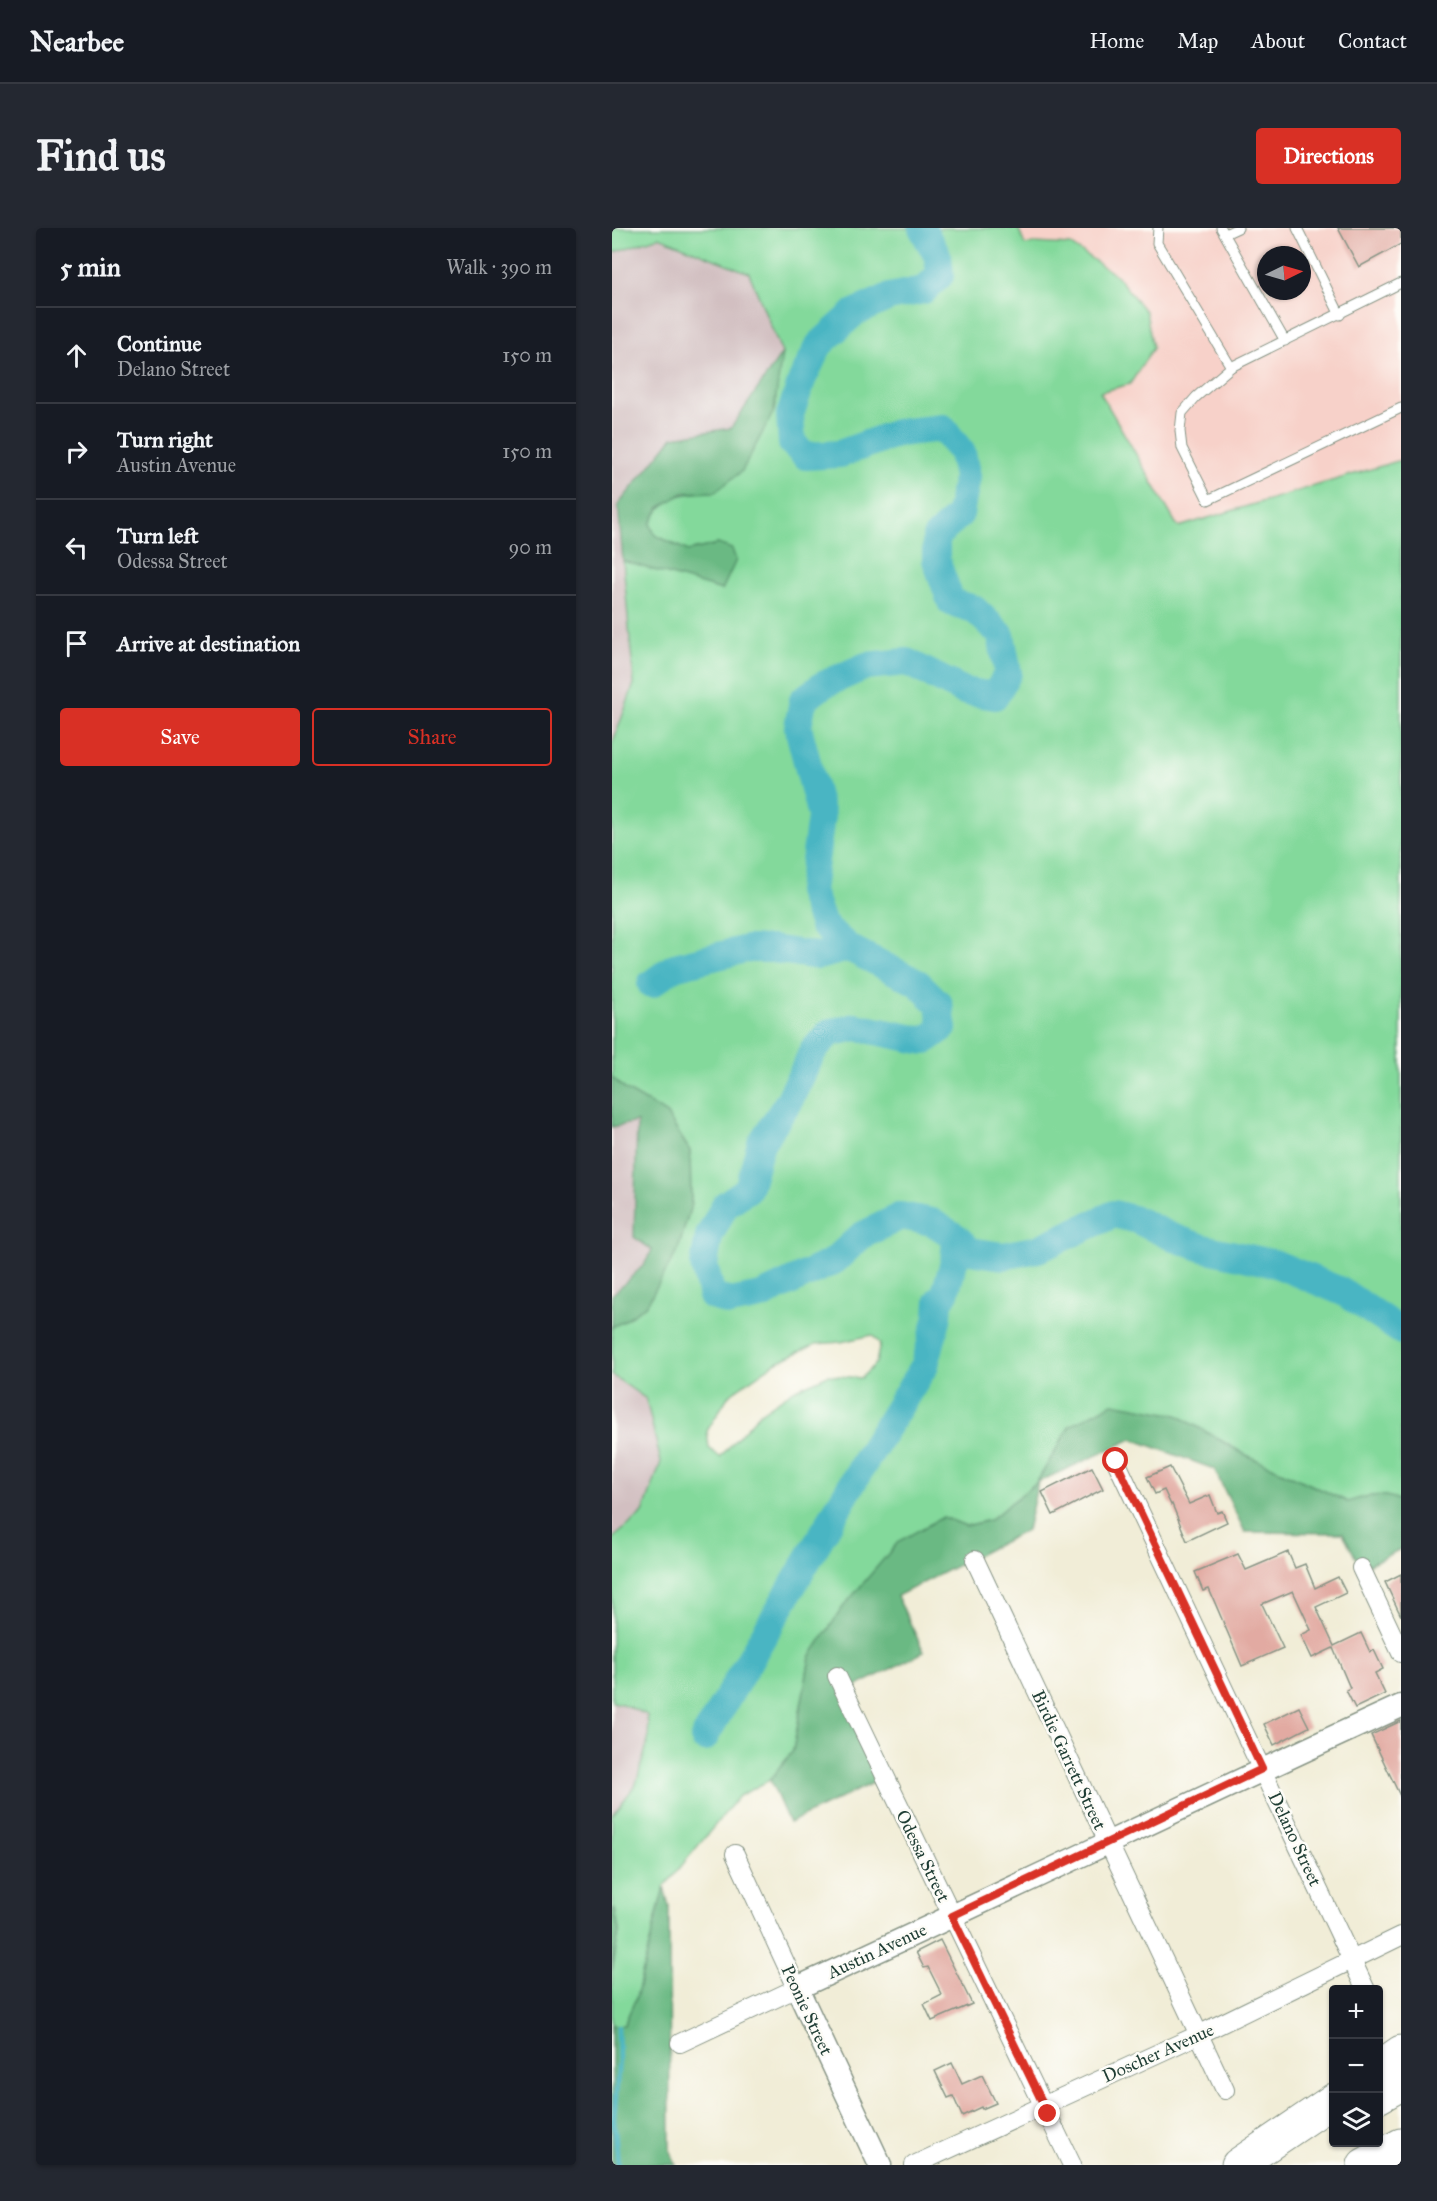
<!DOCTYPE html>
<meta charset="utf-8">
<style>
:root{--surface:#171b24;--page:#242831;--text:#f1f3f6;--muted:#9ea1a6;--line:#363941;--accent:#d93025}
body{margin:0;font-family:"IM FELL Great Primer",serif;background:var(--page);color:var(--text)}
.controls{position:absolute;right:18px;bottom:18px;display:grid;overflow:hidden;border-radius:6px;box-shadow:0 2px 4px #0004}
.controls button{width:54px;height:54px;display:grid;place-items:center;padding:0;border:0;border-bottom:2px solid var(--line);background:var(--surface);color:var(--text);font:30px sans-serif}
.compass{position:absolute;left:645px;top:18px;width:54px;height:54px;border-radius:50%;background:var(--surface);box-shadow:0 2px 4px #0004;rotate:85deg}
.stop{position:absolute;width:18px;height:18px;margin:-14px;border:4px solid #d93025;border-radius:50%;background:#fff}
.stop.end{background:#d93025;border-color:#fff;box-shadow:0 2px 6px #0008}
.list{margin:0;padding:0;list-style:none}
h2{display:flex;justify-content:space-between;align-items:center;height:78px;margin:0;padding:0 24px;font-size:26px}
h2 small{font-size:20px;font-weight:400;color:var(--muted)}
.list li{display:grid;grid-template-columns:39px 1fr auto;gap:18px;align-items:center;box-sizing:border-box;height:96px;padding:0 24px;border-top:2px solid var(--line)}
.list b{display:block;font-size:22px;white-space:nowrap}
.list p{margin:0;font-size:20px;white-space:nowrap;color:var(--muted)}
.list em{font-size:20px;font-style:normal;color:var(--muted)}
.actions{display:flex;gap:12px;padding:18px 24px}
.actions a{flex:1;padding:14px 0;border:2px solid var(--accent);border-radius:6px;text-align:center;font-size:21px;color:var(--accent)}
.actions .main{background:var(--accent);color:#fff}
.icon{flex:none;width:33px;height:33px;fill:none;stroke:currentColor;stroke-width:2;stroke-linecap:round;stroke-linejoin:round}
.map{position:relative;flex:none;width:789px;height:1937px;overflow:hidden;border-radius:6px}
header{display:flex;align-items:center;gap:36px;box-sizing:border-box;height:84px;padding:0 30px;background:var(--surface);border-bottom:2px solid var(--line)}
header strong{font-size:28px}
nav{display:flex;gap:33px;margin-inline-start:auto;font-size:21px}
.intro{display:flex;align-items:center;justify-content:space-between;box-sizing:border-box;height:144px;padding:0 36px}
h1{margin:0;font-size:42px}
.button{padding:15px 27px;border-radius:6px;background:var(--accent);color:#fff;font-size:21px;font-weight:700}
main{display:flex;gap:36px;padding:0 36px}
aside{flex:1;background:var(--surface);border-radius:6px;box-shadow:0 2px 4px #0004}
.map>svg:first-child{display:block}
</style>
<header>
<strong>Nearbee</strong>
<nav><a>Home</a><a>Map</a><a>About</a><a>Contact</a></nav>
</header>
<div class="intro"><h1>Find us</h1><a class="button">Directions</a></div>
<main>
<aside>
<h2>5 min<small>Walk · 390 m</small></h2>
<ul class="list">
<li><svg class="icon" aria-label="ahead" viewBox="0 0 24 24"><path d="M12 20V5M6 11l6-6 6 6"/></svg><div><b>Continue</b><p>Delano Street</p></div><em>150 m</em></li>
<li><svg class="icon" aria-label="right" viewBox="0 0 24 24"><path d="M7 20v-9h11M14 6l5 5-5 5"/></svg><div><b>Turn right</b><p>Austin Avenue</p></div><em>150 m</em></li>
<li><svg class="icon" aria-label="left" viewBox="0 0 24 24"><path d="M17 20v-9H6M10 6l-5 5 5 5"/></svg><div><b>Turn left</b><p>Odessa Street</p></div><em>90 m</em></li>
<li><svg class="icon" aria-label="arrive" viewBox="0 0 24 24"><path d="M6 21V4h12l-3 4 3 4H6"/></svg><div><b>Arrive at destination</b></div></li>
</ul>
<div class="actions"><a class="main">Save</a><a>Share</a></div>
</aside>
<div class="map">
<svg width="789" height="1937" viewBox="0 0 789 1937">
<rect width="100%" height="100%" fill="#fdfcf7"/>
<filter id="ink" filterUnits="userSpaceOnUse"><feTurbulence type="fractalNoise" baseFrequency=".0167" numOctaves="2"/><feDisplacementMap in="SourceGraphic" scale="12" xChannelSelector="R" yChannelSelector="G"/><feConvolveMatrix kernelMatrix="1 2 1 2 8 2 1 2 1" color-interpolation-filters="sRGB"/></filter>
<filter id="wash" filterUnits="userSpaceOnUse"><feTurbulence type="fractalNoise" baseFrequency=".008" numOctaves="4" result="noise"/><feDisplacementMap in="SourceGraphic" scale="24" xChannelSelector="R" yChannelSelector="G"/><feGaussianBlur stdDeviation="1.35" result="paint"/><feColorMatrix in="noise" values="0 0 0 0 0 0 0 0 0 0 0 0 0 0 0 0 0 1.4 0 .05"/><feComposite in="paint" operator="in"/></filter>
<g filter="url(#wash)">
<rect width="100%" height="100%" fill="#f1edd7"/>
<path fill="#f7d1c9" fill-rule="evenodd" d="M406 0H789V232L566 299 488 164 534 84 504 47 459 17 422 15 413 17ZM654 27H690V63H654Z"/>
<g fill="#d2bfc1">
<polygon points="47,9 137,45 170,125 119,200 61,209 6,277 22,456 0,523 0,25"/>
<polygon points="25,894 22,1009 40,1022 32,1037 0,1067 0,899"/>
<polygon points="0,1147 34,1171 49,1234 31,1285 0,1311"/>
<polygon points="0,1474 10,1476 35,1487 37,1509 24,1556 0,1588"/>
</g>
<path fill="#83d99b" stroke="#518b68" stroke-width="1.5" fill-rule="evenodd" d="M0 0H406L413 17 422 15 459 17 504 47 534 84 541 120 518 156 488 164 566 299 789 232V1274C773 1263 753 1268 736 1274L632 1226 565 1187 458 1198 425 1254 378 1292 354 1298 331 1289 198 1429 181 1523 158 1552 127 1568 52 1659 24 1770 12 1797H0V1743L7 1703 3 1681H0V1588L24 1556 37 1509 35 1487 10 1476 0 1474V1311L31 1285 49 1234 34 1171 0 1147V1099L12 1093 66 1022 79 977 78 923 54 885 14 862 0 849V517L22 456 11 333 110 361 106 316 76 323 43 307 38 296C54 265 71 265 103 264L170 125 137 45 47 9 0 25ZM260 1107 268 1116 264 1135 249 1150 216 1147 182 1162 148 1185 108 1229 97 1220 95 1203 117 1167 163 1135 204 1116 229 1114Z"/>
<g fill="#6ab983" stroke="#447b5c" stroke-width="1.5">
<polygon points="170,125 162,183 130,243 103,264 71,265 47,280 38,296 43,307 76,323 106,316 120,321 124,332 110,362 11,333 6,277 61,209 119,200"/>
<polygon points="0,849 14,862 54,885 78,923 79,977 66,1022 35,1076 12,1093 0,1099 0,1067 32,1037 40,1022 22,1009 25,894 0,899"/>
<path d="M501 1175 565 1187 632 1226 736 1274C752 1268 774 1263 789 1274V1321L749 1340 731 1305 633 1304 602 1241 520 1211 426 1254 415 1302 285 1368 312 1424 233 1464 273 1549 177 1595 158 1552 181 1523 198 1429 231 1379 287 1313 331 1289 354 1298 378 1292 425 1254 458 1198Z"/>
<polygon points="52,1659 57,1678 58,1923 64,1937 0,1937 0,1797 12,1797 24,1770"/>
<polygon points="0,1681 3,1681 7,1703 0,1743"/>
</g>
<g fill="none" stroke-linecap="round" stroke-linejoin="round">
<g stroke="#48b5c3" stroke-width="4.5">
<polyline points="717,1066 789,1098"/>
<polyline points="6,1937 2,1890 7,1832 6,1798"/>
</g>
<g stroke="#48b5c3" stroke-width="28">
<polyline points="310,0 326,29 328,47 312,62 277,69 242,85 207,117 190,152 178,187 180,215 194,228 228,226 285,205 331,200 350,225 355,249 348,286 324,309 324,332 339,374 362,381 389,407 396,445 383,468 352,463 295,434 254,438 211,457 191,472 186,499 209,588 199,663 211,697 237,720 306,755 327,776 331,800 313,813 244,799 217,805 201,823 177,873 149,915 136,961 113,977 97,1008 92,1037 100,1068 118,1074 149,1068 222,1033 249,1008 289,988 320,994 344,1009 358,1023 391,1028 426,1021 502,986 525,992 560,1009 591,1020 664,1036 731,1064 789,1103"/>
<polyline points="39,756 62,739 134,721 160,721 206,728 237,720"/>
<polyline points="92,1510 252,1235 313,1137 326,1088 327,1073 333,1065 342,1034 344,1009"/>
</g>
</g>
<g id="blocks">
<g fill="#e2aaa2">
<polygon points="726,0 789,0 789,16 747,39"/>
<polygon points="480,1239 491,1261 441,1287 430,1264"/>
<polygon points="558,1239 577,1276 598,1267 605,1285 610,1283 615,1294 575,1313 560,1276 559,1277 552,1262 543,1266 535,1249"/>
<polygon points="676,1324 683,1340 693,1336 703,1360 726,1349 734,1365 704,1379 722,1418 749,1405 758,1424 762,1422 771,1441 763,1445 773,1466 743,1480 734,1462 738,1460 721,1420 700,1430 689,1407 699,1402 681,1363 650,1376 671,1420 630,1438 597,1361 591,1363 583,1344 626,1326 634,1342"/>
<polygon points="789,1346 789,1388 773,1354"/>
<polygon points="687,1479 697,1499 662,1517 652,1496"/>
<polygon points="789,1493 789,1570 759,1507"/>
<polygon points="328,1712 360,1776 320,1793 312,1776 330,1767 316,1739 312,1740 304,1724"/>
<polygon points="340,1835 350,1856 370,1847 384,1875 370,1881 369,1879 350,1888 341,1868 336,1870 323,1843"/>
</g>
</g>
</g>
<g filter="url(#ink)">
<use href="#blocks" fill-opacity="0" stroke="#889586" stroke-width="1.5"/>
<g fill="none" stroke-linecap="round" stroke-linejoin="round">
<defs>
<g id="service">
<polyline points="546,0 545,15 619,139"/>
<polyline points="609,0 673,113"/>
<polyline points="685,0 728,87"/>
<polyline points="613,6 626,0"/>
<polyline points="789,55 619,139 584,169 570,185 568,203 570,220 596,272 789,180"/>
</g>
<g id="minor">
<polyline points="504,1233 754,1762"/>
<polyline points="363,1332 613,1862"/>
<polyline points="749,1340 789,1425"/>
<polyline points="225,1448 460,1937"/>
<polyline points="68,1815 185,1760 123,1626"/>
<polyline points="302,1937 586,1807 789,1708"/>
</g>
<path id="tertiary" d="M268 1937 185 1760C387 1668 587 1570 789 1478"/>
<g id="motorway">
<polyline points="766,1840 789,1824"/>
<polyline points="766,1869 789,1856"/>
<polyline points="626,1937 722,1872"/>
<polyline points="752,1937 789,1917"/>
</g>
</defs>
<use href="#service" stroke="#889586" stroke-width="11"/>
<use href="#minor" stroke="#889586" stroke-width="20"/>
<use href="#tertiary" stroke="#889586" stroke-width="25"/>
<use href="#motorway" stroke="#889586" stroke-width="35"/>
<use href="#service" stroke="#fff" stroke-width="9"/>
<use href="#minor" stroke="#fff" stroke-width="18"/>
<use href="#tertiary" stroke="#fff" stroke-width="22"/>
<use href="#motorway" stroke="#fff" stroke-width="33"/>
</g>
</g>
<g fill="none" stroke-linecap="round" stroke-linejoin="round" filter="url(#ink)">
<polyline stroke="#d93025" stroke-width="8" points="436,1886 340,1688 650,1541 504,1233"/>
</g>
<g text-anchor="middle" stroke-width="5" stroke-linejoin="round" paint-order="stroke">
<g font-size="18" fill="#1f3d34" stroke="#fdfcf7">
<text transform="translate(457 1532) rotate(65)" y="6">Birdie Garrett Street</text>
<text transform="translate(683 1611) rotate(65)" y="6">Delano Street</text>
<text transform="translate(311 1628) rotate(64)" y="6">Odessa Street</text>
<text transform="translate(265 1723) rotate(-25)" y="6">Austin Avenue</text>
<text transform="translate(195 1782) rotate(65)" y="6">Peonie Street</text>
<text transform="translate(546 1825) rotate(-24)" y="6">Doscher Avenue</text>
</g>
</g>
</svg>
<div class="controls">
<button>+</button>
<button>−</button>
<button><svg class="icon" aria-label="layers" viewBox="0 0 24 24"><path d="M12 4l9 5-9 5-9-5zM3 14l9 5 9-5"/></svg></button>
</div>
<svg class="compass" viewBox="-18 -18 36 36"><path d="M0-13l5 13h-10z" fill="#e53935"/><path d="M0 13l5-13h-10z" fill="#9ea1a6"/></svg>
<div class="stop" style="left:504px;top:1233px"></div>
<div class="stop end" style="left:436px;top:1886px"></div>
</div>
</main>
